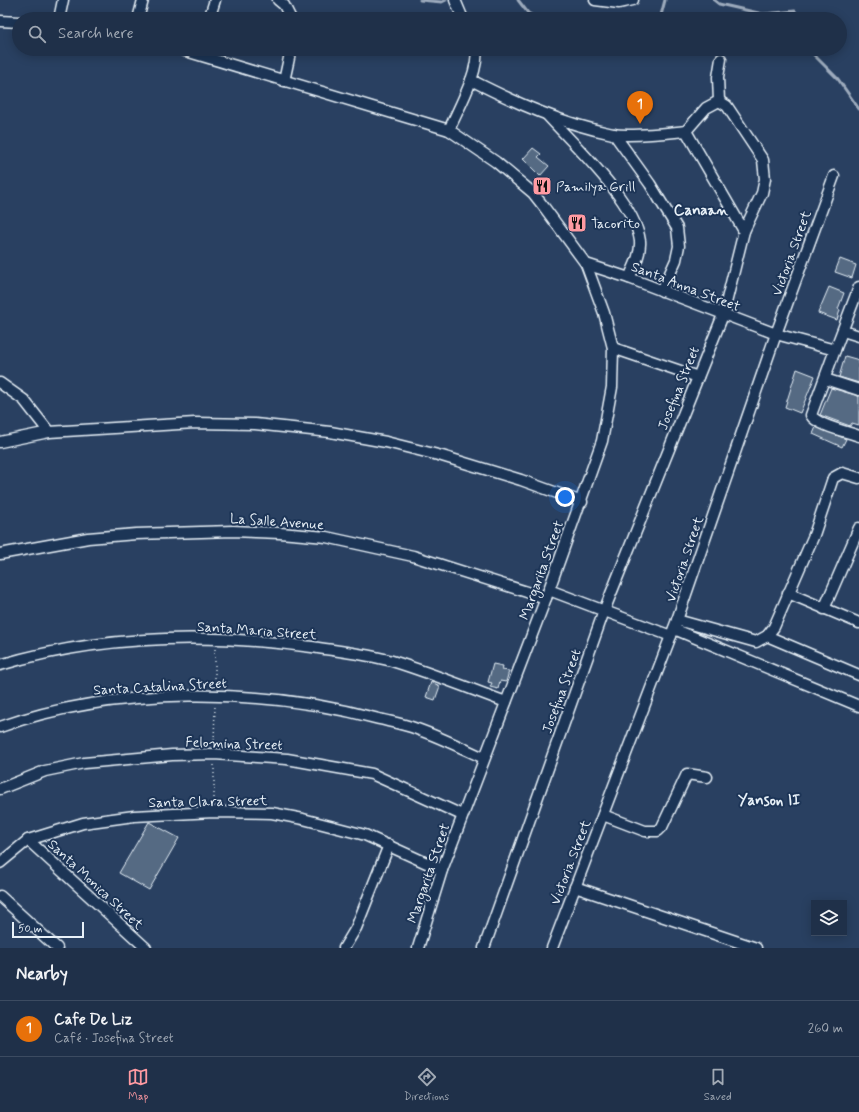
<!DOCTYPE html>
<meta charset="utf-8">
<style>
:root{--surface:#1f3049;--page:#2c3c53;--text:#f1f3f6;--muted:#a1a9b4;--line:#3c4b61;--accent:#ff9aa2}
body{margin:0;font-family:Mynerve,sans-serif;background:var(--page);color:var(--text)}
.controls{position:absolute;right:12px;bottom:12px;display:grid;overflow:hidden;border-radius:0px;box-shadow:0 2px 10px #0003}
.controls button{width:36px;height:36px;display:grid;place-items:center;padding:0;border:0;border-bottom:1px solid var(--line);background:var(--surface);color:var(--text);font:20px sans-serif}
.scale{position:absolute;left:12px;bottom:10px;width:72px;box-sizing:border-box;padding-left:4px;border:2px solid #e8f1f8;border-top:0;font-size:11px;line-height:14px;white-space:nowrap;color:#e8f1f8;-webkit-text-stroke:3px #1d3557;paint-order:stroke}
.you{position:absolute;left:565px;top:497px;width:14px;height:14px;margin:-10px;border:3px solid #fff;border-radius:50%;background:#1a73e8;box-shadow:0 0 0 6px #1a73e833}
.badge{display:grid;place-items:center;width:26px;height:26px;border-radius:50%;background:var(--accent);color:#fff;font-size:13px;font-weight:700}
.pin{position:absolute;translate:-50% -33px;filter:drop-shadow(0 1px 2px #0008)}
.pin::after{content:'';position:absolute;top:21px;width:14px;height:12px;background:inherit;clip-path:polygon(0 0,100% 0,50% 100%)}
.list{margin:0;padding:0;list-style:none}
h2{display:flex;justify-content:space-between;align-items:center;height:52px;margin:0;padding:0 16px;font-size:17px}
h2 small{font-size:13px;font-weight:400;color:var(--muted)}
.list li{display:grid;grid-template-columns:26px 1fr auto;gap:12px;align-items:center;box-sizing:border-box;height:56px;padding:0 16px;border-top:1px solid var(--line)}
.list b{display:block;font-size:15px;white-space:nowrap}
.list p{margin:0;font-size:13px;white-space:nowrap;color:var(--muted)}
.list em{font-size:13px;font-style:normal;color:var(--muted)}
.icon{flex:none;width:22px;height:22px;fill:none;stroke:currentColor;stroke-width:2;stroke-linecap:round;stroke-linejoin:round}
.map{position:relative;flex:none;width:859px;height:948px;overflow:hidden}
.search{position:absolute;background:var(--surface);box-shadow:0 2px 10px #0003;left:12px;right:12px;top:12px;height:44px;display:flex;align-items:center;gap:10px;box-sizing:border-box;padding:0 14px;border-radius:22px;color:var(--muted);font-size:15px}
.sheet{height:108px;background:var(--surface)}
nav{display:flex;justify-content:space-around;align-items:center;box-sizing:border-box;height:56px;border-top:1px solid var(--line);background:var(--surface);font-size:11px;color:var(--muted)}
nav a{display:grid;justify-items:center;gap:2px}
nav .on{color:var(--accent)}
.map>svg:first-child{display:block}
</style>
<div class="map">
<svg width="859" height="948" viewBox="0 0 859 948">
<rect width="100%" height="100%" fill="#294061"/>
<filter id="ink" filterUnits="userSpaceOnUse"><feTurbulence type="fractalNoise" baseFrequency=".025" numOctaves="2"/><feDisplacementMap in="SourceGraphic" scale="8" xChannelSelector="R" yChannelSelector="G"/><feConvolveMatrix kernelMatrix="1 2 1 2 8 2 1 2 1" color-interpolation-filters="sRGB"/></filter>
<g filter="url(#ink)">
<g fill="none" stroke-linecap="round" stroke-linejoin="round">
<g stroke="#9dabbd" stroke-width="3">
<polyline points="420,0 442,2 446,0"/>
<polyline points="518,0 528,13 539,19"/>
<polyline points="714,0 719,4 763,14 795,11 800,19"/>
<polyline points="660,19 665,0"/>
<polyline points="810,49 811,52 838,79 859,109"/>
</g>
</g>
<g fill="#556a83" stroke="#e8f1f8">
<polygon points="533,148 541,154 538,157 549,166 540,176 523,159"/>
<polygon points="840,259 856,265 852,278 835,272"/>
<polygon points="829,287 844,293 838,309 840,310 837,320 818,313"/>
<polygon points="845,356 859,360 859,383 839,377"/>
<polygon points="797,369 815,376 800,413 785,407"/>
<polygon points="831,388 859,396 859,425 852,423 850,426 820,415"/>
<polygon points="816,427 846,439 842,447 813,434"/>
<polygon points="493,664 503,666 502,670 509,671 506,682 500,681 498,689 490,687 492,683 488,682"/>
<polygon points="431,682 440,686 435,700 426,697"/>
<polygon points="149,822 179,838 149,890 119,873"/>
</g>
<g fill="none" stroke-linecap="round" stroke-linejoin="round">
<defs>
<g id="minor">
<polyline points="278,0 284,5 291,19"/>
<polyline points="455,0 463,19"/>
<polyline points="595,0 619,3 633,0"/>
<polyline points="59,19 63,0"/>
<polyline points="138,19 143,0"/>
<polyline points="209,19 215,0"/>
<polyline points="0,21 19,22"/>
<polyline points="179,49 449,130 496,162 533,193 544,207 586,264 604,313 613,348 612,387 602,441 546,598 442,870 418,948"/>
<path d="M471 80C516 103 563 124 613 134 632 137 666 133 686 131L706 108 719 101"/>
<polyline points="284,81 291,49"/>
<polyline points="719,101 718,77 721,59"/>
<path d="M547 115C574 145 635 201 640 241 641 254 634 267 629 278"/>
<path d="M449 130C458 109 480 71 476 49"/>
<polyline points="686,131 744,231"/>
<polyline points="614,134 650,184 677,228 679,246 676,260 662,291"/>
<polyline points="586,264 629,278 776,334 835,350 859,287"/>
<polyline points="843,331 859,336"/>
<polyline points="613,348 698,377"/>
<path d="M835 350 811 415C816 425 848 432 859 436"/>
<polyline points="825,379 859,390"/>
<polyline points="0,383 24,400 49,432"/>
<polyline points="0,442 49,432 195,423 255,424 330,432 386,442 442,456 521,480 582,502"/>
<polyline points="0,554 88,538 136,534 233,531 280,533 326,537 413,556 546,598"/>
<polyline points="549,590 671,636"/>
<polyline points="788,593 859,623"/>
<polyline points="824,609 859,528"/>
<polyline points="677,620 756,642 767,636 774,627 814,535 833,478 842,473 859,478"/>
<polyline points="674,629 859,706"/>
<polyline points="767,636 859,675"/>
<path d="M0 665C100 635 209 633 312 647 338 651 367 654 392 661 431 673 468 688 506 702"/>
<path d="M0 727C114 686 262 687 379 719 392 722 405 724 417 729 440 737 462 748 484 758"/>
<polyline points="0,789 45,771 84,763 172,755 214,754 287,759 372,774 462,815"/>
<polyline points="603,815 645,831 658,831 662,827 687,774 707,777"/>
<polyline points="28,840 146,948"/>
<polyline points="0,863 28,840 83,823 134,816 214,812 272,813 303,819 365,835 442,870"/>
<polyline points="575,887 756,948"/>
<polyline points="0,896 57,948"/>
<polyline points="344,948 356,928 389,845"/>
<polyline points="484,948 604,611 723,315 744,231 762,193 765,179 763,160 727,106 719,101"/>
<polyline points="552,948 677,620 776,334 834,176"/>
</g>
</defs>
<use href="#minor" stroke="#e8f1f8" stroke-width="13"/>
<g stroke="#e8f1f8" stroke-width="1.5" stroke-dasharray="1 3" stroke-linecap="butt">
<polyline points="215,686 215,649"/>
<polyline points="214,744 215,705"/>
<polyline points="214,802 214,763"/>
</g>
<use href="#minor" stroke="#1d3557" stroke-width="10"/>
</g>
</g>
<defs>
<symbol id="restaurant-square" viewBox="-11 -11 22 22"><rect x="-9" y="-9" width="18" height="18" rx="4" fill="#ff9aa2" stroke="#1d3557"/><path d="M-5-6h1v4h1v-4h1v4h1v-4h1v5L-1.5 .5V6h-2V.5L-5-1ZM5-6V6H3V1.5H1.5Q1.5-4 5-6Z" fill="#111"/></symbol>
</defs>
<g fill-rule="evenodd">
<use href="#restaurant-square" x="531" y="175" width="22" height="22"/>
<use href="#restaurant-square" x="566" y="212" width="22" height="22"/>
</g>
<g text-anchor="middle" stroke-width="4" stroke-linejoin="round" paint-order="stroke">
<g font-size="14" fill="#e8f1f8" stroke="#1d3557" text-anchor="start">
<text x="556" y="191">Pamilya Grill</text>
<text x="591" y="228">Tacorito</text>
</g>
<g font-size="14" fill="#e8f1f8" stroke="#1d3557">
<text transform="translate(791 253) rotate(-70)" y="5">Victoria Street</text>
<text transform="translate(686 286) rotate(21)" y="5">Santa Anna Street</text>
<text transform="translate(678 388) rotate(-68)" y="5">Josefina Street</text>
<text transform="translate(277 521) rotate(4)" y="5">La Salle Avenue</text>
<text transform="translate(684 559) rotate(-71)" y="5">Victoria Street</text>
<text transform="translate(541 570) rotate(-70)" y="5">Margarita Street</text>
<text transform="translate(257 630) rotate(4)" y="5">Santa Maria Street</text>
<text transform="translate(160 686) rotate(-3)" y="5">Santa Catalina Street</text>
<text transform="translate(561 691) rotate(-70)" y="5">Josefina Street</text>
<text transform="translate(234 743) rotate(2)" y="5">Felomina Street</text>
<text transform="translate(208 801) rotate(-1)" y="5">Santa Clara Street</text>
<text transform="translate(570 862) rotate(-69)" y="5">Victoria Street</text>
<text transform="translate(428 873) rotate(-71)" y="5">Margarita Street</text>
<text transform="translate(96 884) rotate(43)" y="5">Santa Monica Street</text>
</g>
<g font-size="15" font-weight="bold" fill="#e8f1f8" stroke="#1d3557">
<text x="701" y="215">Canaan</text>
<text x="769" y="805">Yanson II</text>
</g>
</g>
</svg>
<div class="controls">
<button><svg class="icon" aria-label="layers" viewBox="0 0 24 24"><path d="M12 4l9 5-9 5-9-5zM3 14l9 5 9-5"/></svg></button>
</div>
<div class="scale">50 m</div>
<div class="you"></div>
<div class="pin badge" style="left:640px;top:124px;background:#e8710a">1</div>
<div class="search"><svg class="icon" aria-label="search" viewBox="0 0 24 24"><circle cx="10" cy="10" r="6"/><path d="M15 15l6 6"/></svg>Search here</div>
</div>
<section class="sheet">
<h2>Nearby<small></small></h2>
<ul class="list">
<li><span class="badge" style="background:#e8710a">1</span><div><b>Cafe De Liz</b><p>Café · Josefina Street</p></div><em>260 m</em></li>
</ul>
</section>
<nav>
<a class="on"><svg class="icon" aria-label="map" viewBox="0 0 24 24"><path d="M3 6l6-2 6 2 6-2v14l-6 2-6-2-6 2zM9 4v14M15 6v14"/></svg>Map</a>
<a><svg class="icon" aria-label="directions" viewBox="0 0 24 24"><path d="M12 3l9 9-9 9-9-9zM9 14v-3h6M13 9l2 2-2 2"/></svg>Directions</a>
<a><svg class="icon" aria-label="saved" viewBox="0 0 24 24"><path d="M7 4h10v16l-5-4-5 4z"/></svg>Saved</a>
</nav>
